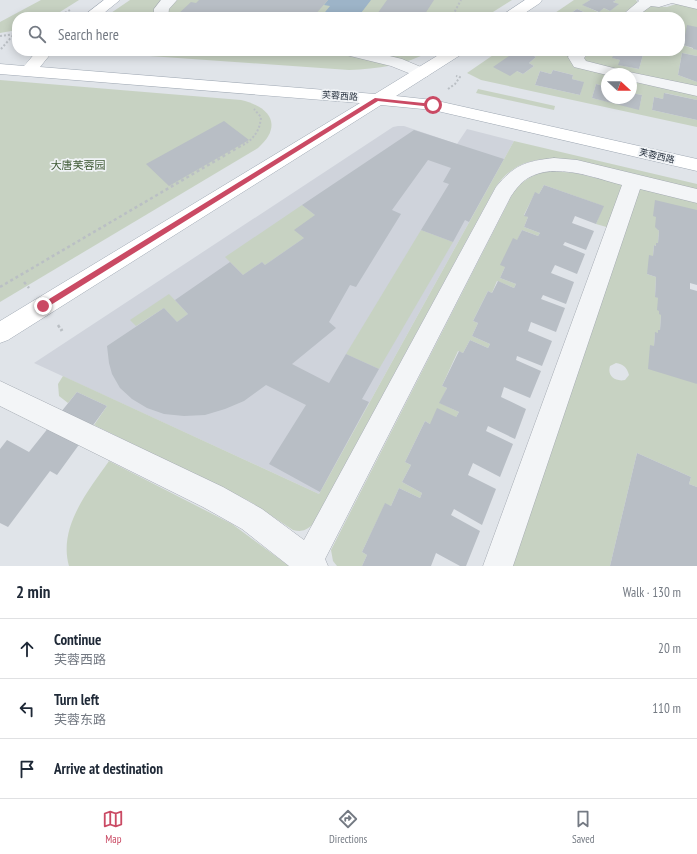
<!DOCTYPE html>
<meta charset="utf-8">
<style>
:root{--surface:#fff;--page:#f6f6f7;--text:#1f2937;--muted:#747a83;--line:#e0e1e3;--accent:#ca4a64}
body{margin:0;font-family:"PT Sans Narrow","Noto Sans SC",sans-serif;background:var(--page);color:var(--text)}
.compass{position:absolute;left:601px;top:68px;width:36px;height:36px;border-radius:50%;background:var(--surface);box-shadow:0 2px 10px #0003;rotate:111deg}
.stop{position:absolute;width:12px;height:12px;margin:-9px;border:3px solid #ca4a64;border-radius:50%;background:#fff}
.stop.end{background:#ca4a64;border-color:#fff;box-shadow:0 1px 4px #0008}
.list{margin:0;padding:0;list-style:none}
h2{display:flex;justify-content:space-between;align-items:center;height:52px;margin:0;padding:0 16px;font-size:17px}
h2 small{font-size:13px;font-weight:400;color:var(--muted)}
.list li{display:grid;grid-template-columns:26px 1fr auto;gap:12px;align-items:center;box-sizing:border-box;height:60px;padding:0 16px;border-top:1px solid var(--line)}
.list b{display:block;font-size:15px;white-space:nowrap}
.list p{margin:0;font-size:13px;white-space:nowrap;color:var(--muted)}
.list em{font-size:13px;font-style:normal;color:var(--muted)}
.icon{flex:none;width:22px;height:22px;fill:none;stroke:currentColor;stroke-width:2;stroke-linecap:round;stroke-linejoin:round}
.map{position:relative;flex:none;width:697px;height:566px;overflow:hidden}
.search{position:absolute;background:var(--surface);box-shadow:0 2px 10px #0003;left:12px;right:12px;top:12px;height:44px;display:flex;align-items:center;gap:10px;box-sizing:border-box;padding:0 14px;border-radius:16px;color:var(--muted);font-size:15px}
.sheet{height:232px;background:var(--surface)}
nav{display:flex;justify-content:space-around;align-items:center;box-sizing:border-box;height:56px;border-top:1px solid var(--line);background:var(--surface);font-size:11px;color:var(--muted)}
nav a{display:grid;justify-items:center;gap:2px}
nav .on{color:var(--accent)}
.map>svg:first-child{display:block}
</style>
<div class="map">
<svg width="697" height="566" viewBox="0 0 697 566">
<rect width="100%" height="100%" fill="#e0e4e9"/>
<polygon fill="#cfd3db" points="398,126 404,126 457,144 467,129 514,141 319,494 34,363 393,127"/>
<g fill="#c7d2c2" fill-rule="evenodd">
<polygon points="41,0 79,0 52,17 17,17 17,30 0,33 0,22"/>
<polygon points="130,0 512,0 485,17 105,17"/>
<polygon points="574,0 590,0 583,5 598,12 604,8 610,11 618,4 613,2 616,0 636,0 638,3 620,17 592,17 593,16 577,9 565,17 549,17"/>
<polygon points="676,4 697,8 697,27 683,45 697,50 697,56 682,53 678,75 697,82 697,87 585,62 582,57 590,51 615,51 613,58 620,60 619,65 639,69 644,51 680,51 680,17 635,17 650,6 667,7"/>
<path d="M104 51H431C406 65 377 69 349 70L121 54Z"/>
<path d="M499 51H516L517 71 523 74 534 66 529 63 536 57 524 51H537L542 53 545 51H574L572 53 607 74V87L596 84 592 98 639 109 642 95 631 93V79L697 94V100L665 93 663 99 654 97 652 110 697 120V127L481 80 467 73ZM553 70 573 75 572 79 583 82 580 95 535 85 540 71 551 74Z"/>
<path d="M0 80 241 100C271 107 283 126 258 148L0 302Z"/>
<polygon points="478,89 555,106 554,110 476,93"/>
<path d="M514 141 697 184V190C671 184 645 177 619 171 576 161 525 143 495 188L312 525C305 531 301 532 293 530L249 501 94 425 107 406 77 392 68 403 59 396 58 384 63 376 319 494Z"/>
<path d="M550 171 575 173 625 185 610 228 596 224 603 206 544 185 539 194 535 193 524 215 528 217 524 227 540 233 538 236 522 230 500 278 516 284 514 288 497 281 492 293 488 291 473 321 478 323 472 336 490 344 488 348 470 340 463 353 458 351 442 386 447 388 440 403 459 412 456 417 430 424 425 421 405 462 411 465 402 482 422 493 420 498 399 488 391 506 385 504 362 552 367 555 362 566H337L333 561 331 550 513 193C523 180 534 173 550 171Z"/>
<path d="M637 188 697 202V210L656 217 658 230 659 231 658 243H656V246L654 245 653 256 647 274 656 277 655 296 658 298 661 315 660 330H658V333H655L654 346 697 384V487L689 484 691 477 637 453 610 566H507ZM616 363C623 364 627 367 629 375L625 380C615 382 607 376 610 366Z"/>
<polygon points="302,205 315,215 304,238 265,265 262,262 243,275 225,257"/>
<polygon points="421,230 453,242 379,369 346,354"/>
<polygon points="169,294 188,314 177,322 164,308 136,326 130,320"/>
<path d="M109 461 232 524 289 566H69C58 527 88 491 109 461Z"/>
</g>
<polygon fill="#9db4c8" points="328,0 371,0 358,17 321,17 330,6 324,5"/>
<g fill="#b8bec5">
<polygon points="199,0 328,0 313,17 183,17 177,15 191,2 196,3"/>
<polygon points="387,0 434,0 423,17 375,17"/>
<polygon points="590,0 616,0 613,2 619,4 610,11 604,8 599,12 582,5"/>
<polygon points="577,9 595,17 565,17"/>
<polygon points="687,25 697,27 697,50 693,49 693,48 683,45"/>
<polygon points="516,51 524,51 536,57 529,63 534,66 523,74 517,71 510,76 493,67"/>
<polygon points="615,51 644,51 639,69 618,65 620,60 612,58"/>
<polygon points="682,53 697,56 697,82 678,75"/>
<polygon points="553,70 573,75 572,79 584,82 580,95 535,85 540,71 551,74"/>
<polygon points="596,84 607,87 607,98 631,98 631,93 642,95 639,110 592,98"/>
<polygon points="664,93 697,100 697,120 652,110 654,97 663,99"/>
<polygon points="224,121 249,140 169,186 146,164"/>
<polygon points="414,130 504,159 469,222 465,220 453,242 421,230 449,184 443,182 451,168 428,160 392,210 401,214 356,287 350,285 329,322 336,328 292,364 329,383 346,354 379,369 362,399 369,402 320,492 269,464 306,405 266,385 244,401 225,409 205,415 184,416 164,414 147,408 132,399 120,388 112,374 109,363 107,346 164,308 177,322 188,314 175,300 230,262 243,275 262,262 265,265 304,238 294,230 315,215 302,205"/>
<polygon points="544,185 604,206 596,224 575,216 572,223 594,231 586,250 565,242 563,245 585,254 577,274 555,265 551,273 574,282 566,304 543,295 541,299 565,308 556,332 531,322 528,331 552,341 542,366 517,356 516,360 541,371 530,398 504,387 501,397 526,409 515,439 488,426 486,431 513,444 500,477 473,463 468,475 496,489 482,525 454,509 451,515 480,531 466,566 460,566 436,553 431,566 362,566 367,555 362,552 385,503 391,506 399,488 420,498 422,493 402,482 411,465 405,462 425,421 430,424 437,408 456,417 459,412 439,403 447,388 442,386 459,351 463,353 470,340 488,348 490,344 472,336 478,323 473,321 488,291 492,293 498,281 514,288 516,284 500,278 505,267 500,265 513,238 517,240 522,230 538,236 540,233 524,227 528,217 524,216 535,192 539,194"/>
<polygon points="655,200 697,210 697,285 690,283 690,289 697,291 697,384 648,369 650,345 654,346 655,332 658,333 658,330 660,330 661,315 659,314 659,311 657,310 658,298 655,297 656,277 647,274 649,255 653,256 654,245 656,246 656,243 658,243 659,231 655,227 656,217 653,216"/>
<polygon points="77,392 107,406 57,475 50,471 8,527 0,523 0,449 7,440 29,452"/>
<polygon points="637,453 691,477 689,484 697,487 697,566 610,566"/>
</g>
<g fill="none" stroke-linecap="round" stroke-linejoin="round">
<defs>
<g id="minor">
<polygon points="161,0 177,0 169,9 168,17 154,17 154,9"/>
<polygon points="638,0 694,0 697,1 697,9 672,3 659,7 651,6 636,17 620,17 639,1"/>
<polygon points="340,51 369,51 402,59 428,70 430,73 428,76 422,78 416,76 391,66 342,54"/>
<polygon points="573,51 590,51 584,58 586,61 629,72 697,86 697,96 631,81 631,74 607,74 607,75 574,67 568,57"/>
<path d="M554 158 577 160 697 189V203L640 189 513 566H483L622 185C594 178 556 162 528 178 521 182 516 189 511 196L325 559 328 566H289L242 529 203 507 0 406V381L223 487 262 509 304 540 496 187C514 165 526 161 554 158Z"/>
</g>
<g id="major">
<polygon points="104,0 120,0 99,17 82,17"/>
<polygon points="525,0 542,0 540,3 519,17 502,17 504,14"/>
<polygon points="37,51 53,51 40,67 375,94 445,51 464,51 462,54 396,96 433,100 697,159 697,171 433,110 381,105 8,340 0,343 0,321 360,103 0,74 0,64 24,66"/>
</g>
</defs>
<use href="#minor" stroke="#a5abb3" stroke-width="1"/>
<use href="#major" stroke="#a0a9b4" stroke-width="1"/>
<g stroke="#babfc4" stroke-width="2" stroke-dasharray="2 2" stroke-linecap="butt">
<polyline points="58,17 70,10"/>
<polyline points="449,17 454,13 461,0"/>
<polyline points="0,36 15,34"/>
<polyline points="1,49 15,33"/>
<polyline points="448,89 455,84 460,77 456,76"/>
<path d="M243 145C254 139 260 130 261 117L254 109"/>
</g>
<g stroke="#babfc4" stroke-width="2.5" stroke-dasharray="3 3" stroke-linecap="butt">
<polyline points="24,282 29,288"/>
<polyline points="0,287 244,144"/>
<polyline points="58,325 61,330"/>
</g>
<polyline stroke="#babfc4" stroke-width="3" stroke-dasharray="3.5 3.5" stroke-linecap="butt" points="61,329 62,331"/>
<use href="#minor" fill="#f3f5f7" fill-rule="evenodd"/>
<use href="#major" fill="#fff" fill-rule="evenodd"/>
</g>
<polygon fill="#ca4a64" points="375,98 433,104 436,105 433,107 378,101 46,308 41,308 41,304"/>
<g text-anchor="middle" stroke-width="3.5" stroke-linejoin="round" paint-order="stroke">
<g font-size="9" fill="#293340" stroke="#f0f3f6">
<text transform="translate(340 96) rotate(4)" y="3">芙蓉西路</text>
<text transform="translate(657 156) rotate(13)" y="3">芙蓉西路</text>
</g>
<g font-size="11" fill="#405b37" stroke="#f0f3f6">
<text x="78" y="169">大唐芙蓉园</text>
</g>
</g>
</svg>
<svg class="compass" viewBox="-18 -18 36 36"><path d="M0-13l5 13h-10z" fill="#e53935"/><path d="M0 13l5-13h-10z" fill="#747a83"/></svg>
<div class="stop" style="left:433px;top:105px"></div>
<div class="stop end" style="left:43px;top:306px"></div>
<div class="search"><svg class="icon" aria-label="search" viewBox="0 0 24 24"><circle cx="10" cy="10" r="6"/><path d="M15 15l6 6"/></svg>Search here</div>
</div>
<section class="sheet">
<h2>2 min<small>Walk · 130 m</small></h2>
<ul class="list">
<li><svg class="icon" aria-label="ahead" viewBox="0 0 24 24"><path d="M12 20V5M6 11l6-6 6 6"/></svg><div><b>Continue</b><p>芙蓉西路</p></div><em>20 m</em></li>
<li><svg class="icon" aria-label="left" viewBox="0 0 24 24"><path d="M17 20v-9H6M10 6l-5 5 5 5"/></svg><div><b>Turn left</b><p>芙蓉东路</p></div><em>110 m</em></li>
<li><svg class="icon" aria-label="arrive" viewBox="0 0 24 24"><path d="M6 21V4h12l-3 4 3 4H6"/></svg><div><b>Arrive at destination</b></div></li>
</ul>
</section>
<nav>
<a class="on"><svg class="icon" aria-label="map" viewBox="0 0 24 24"><path d="M3 6l6-2 6 2 6-2v14l-6 2-6-2-6 2zM9 4v14M15 6v14"/></svg>Map</a>
<a><svg class="icon" aria-label="directions" viewBox="0 0 24 24"><path d="M12 3l9 9-9 9-9-9zM9 14v-3h6M13 9l2 2-2 2"/></svg>Directions</a>
<a><svg class="icon" aria-label="saved" viewBox="0 0 24 24"><path d="M7 4h10v16l-5-4-5 4z"/></svg>Saved</a>
</nav>
